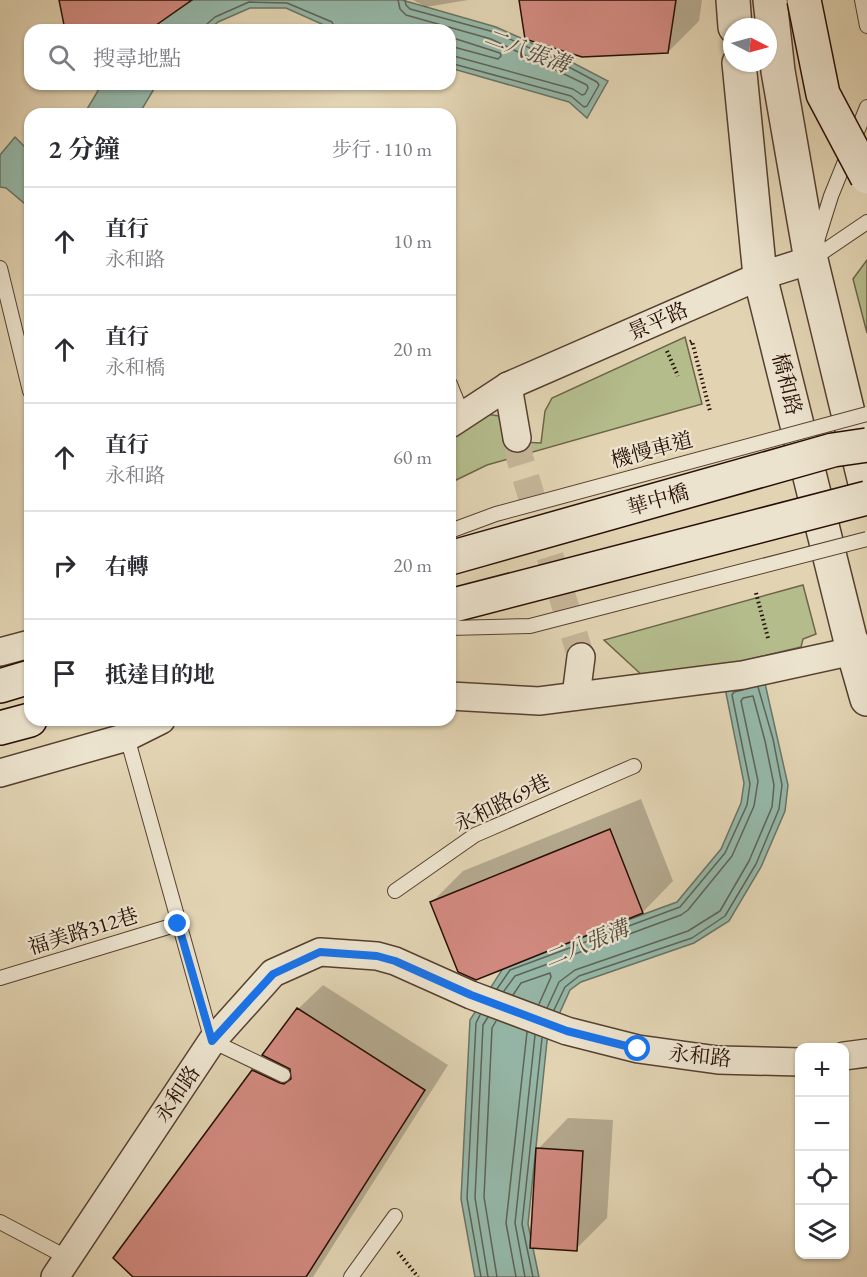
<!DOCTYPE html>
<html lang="zh-TW">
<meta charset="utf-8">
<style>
:root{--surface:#fff;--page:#f2f2f3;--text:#2b2b33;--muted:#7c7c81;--line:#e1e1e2}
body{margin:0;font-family:"EB Garamond","Noto Serif TC",serif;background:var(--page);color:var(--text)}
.controls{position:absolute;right:18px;bottom:18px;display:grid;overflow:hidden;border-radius:12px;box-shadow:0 2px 4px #0004}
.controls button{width:54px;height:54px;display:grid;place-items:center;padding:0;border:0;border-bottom:2px solid var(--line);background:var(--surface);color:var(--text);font:30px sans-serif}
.compass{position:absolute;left:723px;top:18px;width:54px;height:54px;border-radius:50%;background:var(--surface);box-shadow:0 2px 4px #0004;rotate:96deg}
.stop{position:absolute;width:18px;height:18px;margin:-14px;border:4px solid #1a73e8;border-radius:50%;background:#fff}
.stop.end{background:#1a73e8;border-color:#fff;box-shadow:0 2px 6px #0008}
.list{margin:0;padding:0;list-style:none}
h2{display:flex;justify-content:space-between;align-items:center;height:78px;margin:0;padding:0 24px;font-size:26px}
h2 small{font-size:20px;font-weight:400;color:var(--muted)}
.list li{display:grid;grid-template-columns:39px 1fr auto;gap:18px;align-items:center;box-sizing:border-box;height:108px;padding:0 24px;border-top:2px solid var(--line)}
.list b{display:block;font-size:22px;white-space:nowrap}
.list p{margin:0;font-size:20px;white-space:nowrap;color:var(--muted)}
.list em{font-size:20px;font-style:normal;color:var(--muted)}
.icon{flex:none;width:33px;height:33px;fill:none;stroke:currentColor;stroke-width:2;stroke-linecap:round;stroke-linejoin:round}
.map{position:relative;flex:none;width:867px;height:1277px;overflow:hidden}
.search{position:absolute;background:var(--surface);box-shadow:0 2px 4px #0004;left:24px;top:24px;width:432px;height:66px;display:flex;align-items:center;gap:15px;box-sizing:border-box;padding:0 21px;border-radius:18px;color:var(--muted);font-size:22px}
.panel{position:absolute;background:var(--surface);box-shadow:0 2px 4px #0004;left:24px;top:108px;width:432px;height:618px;border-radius:18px}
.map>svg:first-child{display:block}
</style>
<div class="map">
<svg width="867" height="1277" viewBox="0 0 867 1277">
<rect width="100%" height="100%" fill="#e2d4b3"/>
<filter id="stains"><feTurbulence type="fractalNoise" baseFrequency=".00333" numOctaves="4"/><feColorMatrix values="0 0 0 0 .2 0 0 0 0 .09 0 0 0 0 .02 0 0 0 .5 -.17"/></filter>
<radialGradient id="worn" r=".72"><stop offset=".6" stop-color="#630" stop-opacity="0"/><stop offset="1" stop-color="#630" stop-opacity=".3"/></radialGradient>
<g fill="#b4bc8c" stroke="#6e6548" stroke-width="1.5">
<polygon points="867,260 867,333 853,279"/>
<polygon points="685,337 702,404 487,465 450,483 450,439 485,414 507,417 503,441 541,443 545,411 552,398"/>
<polygon points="803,585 816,634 803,639 801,647 726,665 644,677 604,640"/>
</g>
<g fill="#95b8a9" stroke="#697467" stroke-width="1.5">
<polygon points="180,0 402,0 496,27 554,53 608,81 587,118 569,102 450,68 450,30 335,30 286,8 250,8 218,22 209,30 149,30"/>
<polygon points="102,84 157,84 139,114 84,114"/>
<polygon points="15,137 30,152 30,199 24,203 6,188 0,187 0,155"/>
<polygon points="764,679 788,785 785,811 761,867 729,921 694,943 581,982 570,990 547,1041 528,1224 539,1277 475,1277 461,1199 470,1020 505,965 677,902 721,849 741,803 744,783 725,688"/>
</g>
<g fill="#0003">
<polygon points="413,0 468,0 426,7"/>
<polygon points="520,0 702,0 699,21 668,52"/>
<polygon points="641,799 673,881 643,912 432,902 463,871"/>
<polygon points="323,985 448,1065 313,1277 135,1277 253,1071 267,1056 298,1009"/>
<polygon points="568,1118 613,1120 607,1218 576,1249 538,1149"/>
</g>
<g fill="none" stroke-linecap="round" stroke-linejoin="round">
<g stroke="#5e6357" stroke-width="1.5">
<polyline points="398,0 400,9 406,15 491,39 587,85 588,88 585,94 582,95 573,89 450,55"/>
<polyline points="405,0 406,5 410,9 494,32 552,58 597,82 599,85 587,106 584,107 571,96 450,63"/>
<polyline points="206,30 207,24 215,17 249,2 287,3 332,22 336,30"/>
<polyline points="450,37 500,53 501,56 498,59 450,46"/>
<polyline points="497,989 510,970 680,907 725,853 747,805 750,784 732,695 734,692 743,690"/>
<polyline points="504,991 515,976 681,915 688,910 732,856 754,806 758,781 741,701 743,698 753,696 765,741 774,785 772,807 749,861 720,911 688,931 575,970 559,982 547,1008"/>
<polyline points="513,995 521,983 550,973 551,977 539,1004"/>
<polyline points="554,1010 565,987 579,976 692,938 725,916 756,864 779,809 782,785 773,739 758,687"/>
<polyline points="480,1015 476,1023 467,1198 481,1277"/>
<polyline points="488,1017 483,1025 475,1198 488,1277"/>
<polyline points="496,1021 492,1028 484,1197 497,1277"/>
<polyline points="516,1277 506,1223 527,1032"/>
<polyline points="525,1277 515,1223 535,1035"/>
<polyline points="533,1277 522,1224 542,1038"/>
</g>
</g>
<g fill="#d28a80" stroke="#270e05" stroke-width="1.5">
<polygon points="59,0 192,0 149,30 65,30"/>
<polygon points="519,0 676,0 668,53 582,57 525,39"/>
<polygon points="610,829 643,913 476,980 458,972 430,902"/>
<polygon points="297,1008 425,1090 306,1277 133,1277 113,1258 252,1070 280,1083 284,1084 291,1079 290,1069 262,1055"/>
<polygon points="536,1148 583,1151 577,1251 530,1248"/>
</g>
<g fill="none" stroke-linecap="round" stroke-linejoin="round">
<polyline stroke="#c6b699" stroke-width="27" stroke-dasharray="27 14" stroke-linecap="butt" points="517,438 520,459 581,657"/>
<defs>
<g id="service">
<polyline points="862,0 867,26"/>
<polyline points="816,244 831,196 867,107"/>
<polyline points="811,260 867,222"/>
<polyline points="0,268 30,391"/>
<polyline points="450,384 462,414"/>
<polyline points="127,737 212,1041 283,1075"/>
<polyline points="395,891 475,835 634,766"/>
<polyline points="0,978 178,924"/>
<polyline points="0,1222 68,1258"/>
<polyline points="351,1277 395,1216"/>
</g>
<g id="minor">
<polyline points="508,386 517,438"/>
<polyline points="450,424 508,386 760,276 811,260"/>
<polyline points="0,652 30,644"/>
<polyline points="450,696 539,701 743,675 867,648"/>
<polyline points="576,696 581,657"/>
<polyline points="0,773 127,737 161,720"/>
<polyline points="844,1056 867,1053"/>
<polyline points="55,1277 212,1041 273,973 320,952 377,956 395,961 471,995 567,1031 638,1049 718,1060 800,1062"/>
</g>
<g id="tertiary">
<polyline points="733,0 735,27"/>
<polyline points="770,0 778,71 811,260 867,491"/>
<polyline points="739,63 760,276 853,650 867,699"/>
</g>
<g id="secondary">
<polyline points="0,686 30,677"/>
<polyline points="0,728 30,720"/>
</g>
</defs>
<use href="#service" stroke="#564030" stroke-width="16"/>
<use href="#minor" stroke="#564030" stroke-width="30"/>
<use href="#tertiary" stroke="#564030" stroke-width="36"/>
<use href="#secondary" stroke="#270e05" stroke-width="36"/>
<g stroke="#270e05" stroke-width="4" stroke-dasharray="1.5 3" stroke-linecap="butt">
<polyline points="690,342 692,341 710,411"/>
<polyline points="667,351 678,376"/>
<polyline points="756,593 768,638"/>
<polyline points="398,1252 418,1277"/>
</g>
<use href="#service" stroke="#ece3ce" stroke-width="14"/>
<use href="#minor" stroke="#ece3ce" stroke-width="27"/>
<use href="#tertiary" stroke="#ece3ce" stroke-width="33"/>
<use href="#secondary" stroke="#ece3ce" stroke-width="33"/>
<defs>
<g id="service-bridge">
<polyline points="450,531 496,514 867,414"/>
<polyline points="450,628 530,626 867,539"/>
</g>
<g id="secondary-bridge">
<polyline points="804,0 823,94 867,177"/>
<polyline points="450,558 833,450 867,445"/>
<polyline points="450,606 867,498"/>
</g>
</defs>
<use href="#service-bridge" stroke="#564030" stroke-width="16" stroke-linecap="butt"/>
<use href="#secondary-bridge" stroke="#270e05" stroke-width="36" stroke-linecap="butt"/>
<use href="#service-bridge" stroke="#ece3ce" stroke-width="14"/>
<use href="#secondary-bridge" stroke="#ece3ce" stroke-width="33"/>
</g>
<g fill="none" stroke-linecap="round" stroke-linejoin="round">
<polyline stroke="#1a73e8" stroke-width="8" points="178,924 212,1041 273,974 320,952 377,956 395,961 471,995 567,1031 638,1049"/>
</g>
<g text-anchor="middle" stroke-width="4.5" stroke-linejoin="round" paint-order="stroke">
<g font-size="21" fill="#270e05" stroke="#ece3ce">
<text transform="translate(658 321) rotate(-24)" y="7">景平路</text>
<text transform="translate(787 384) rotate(76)" y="7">橋和路</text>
<text transform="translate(652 450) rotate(-15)" y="7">機慢車道</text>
<text transform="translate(658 500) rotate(-16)" y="7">華中橋</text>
<text transform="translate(502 803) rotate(-26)" y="7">永和路69巷</text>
<text transform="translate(83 931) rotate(-17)" y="7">福美路312巷</text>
<text transform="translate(700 1056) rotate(6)" y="7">永和路</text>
<text transform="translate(177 1094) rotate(-56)" y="7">永和路</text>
</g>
<g font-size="22" font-style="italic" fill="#4e4a3e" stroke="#ece3ce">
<text transform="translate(527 50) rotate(20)" y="8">二八張溝</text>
<text transform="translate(586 943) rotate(-22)" y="8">二八張溝</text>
</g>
</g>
<rect width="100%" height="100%" filter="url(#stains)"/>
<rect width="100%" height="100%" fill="url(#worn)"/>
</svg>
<div class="controls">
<button>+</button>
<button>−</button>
<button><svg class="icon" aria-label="locate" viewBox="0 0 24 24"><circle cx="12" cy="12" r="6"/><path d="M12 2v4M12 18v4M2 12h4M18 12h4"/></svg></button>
<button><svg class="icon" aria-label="layers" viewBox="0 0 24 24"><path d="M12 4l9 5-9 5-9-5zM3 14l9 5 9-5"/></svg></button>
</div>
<svg class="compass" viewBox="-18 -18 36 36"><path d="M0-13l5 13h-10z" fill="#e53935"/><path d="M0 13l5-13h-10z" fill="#7c7c81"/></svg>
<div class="stop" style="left:638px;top:1049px"></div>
<div class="stop end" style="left:178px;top:924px"></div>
<div class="search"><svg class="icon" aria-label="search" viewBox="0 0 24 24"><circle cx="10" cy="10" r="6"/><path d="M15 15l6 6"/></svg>搜尋地點</div>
<section class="panel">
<h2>2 分鐘<small>步行 · 110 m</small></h2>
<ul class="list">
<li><svg class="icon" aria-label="ahead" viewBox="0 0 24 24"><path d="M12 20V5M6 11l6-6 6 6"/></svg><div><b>直行</b><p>永和路</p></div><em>10 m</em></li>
<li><svg class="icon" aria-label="ahead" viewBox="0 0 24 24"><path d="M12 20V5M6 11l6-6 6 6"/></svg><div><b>直行</b><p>永和橋</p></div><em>20 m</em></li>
<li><svg class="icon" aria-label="ahead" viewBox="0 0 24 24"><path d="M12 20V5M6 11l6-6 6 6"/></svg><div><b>直行</b><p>永和路</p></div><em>60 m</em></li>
<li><svg class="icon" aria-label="right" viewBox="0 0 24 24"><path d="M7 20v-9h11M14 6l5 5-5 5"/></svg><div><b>右轉</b></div><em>20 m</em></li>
<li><svg class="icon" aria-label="arrive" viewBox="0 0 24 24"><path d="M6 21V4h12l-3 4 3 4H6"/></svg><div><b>抵達目的地</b></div></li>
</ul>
</section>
</div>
